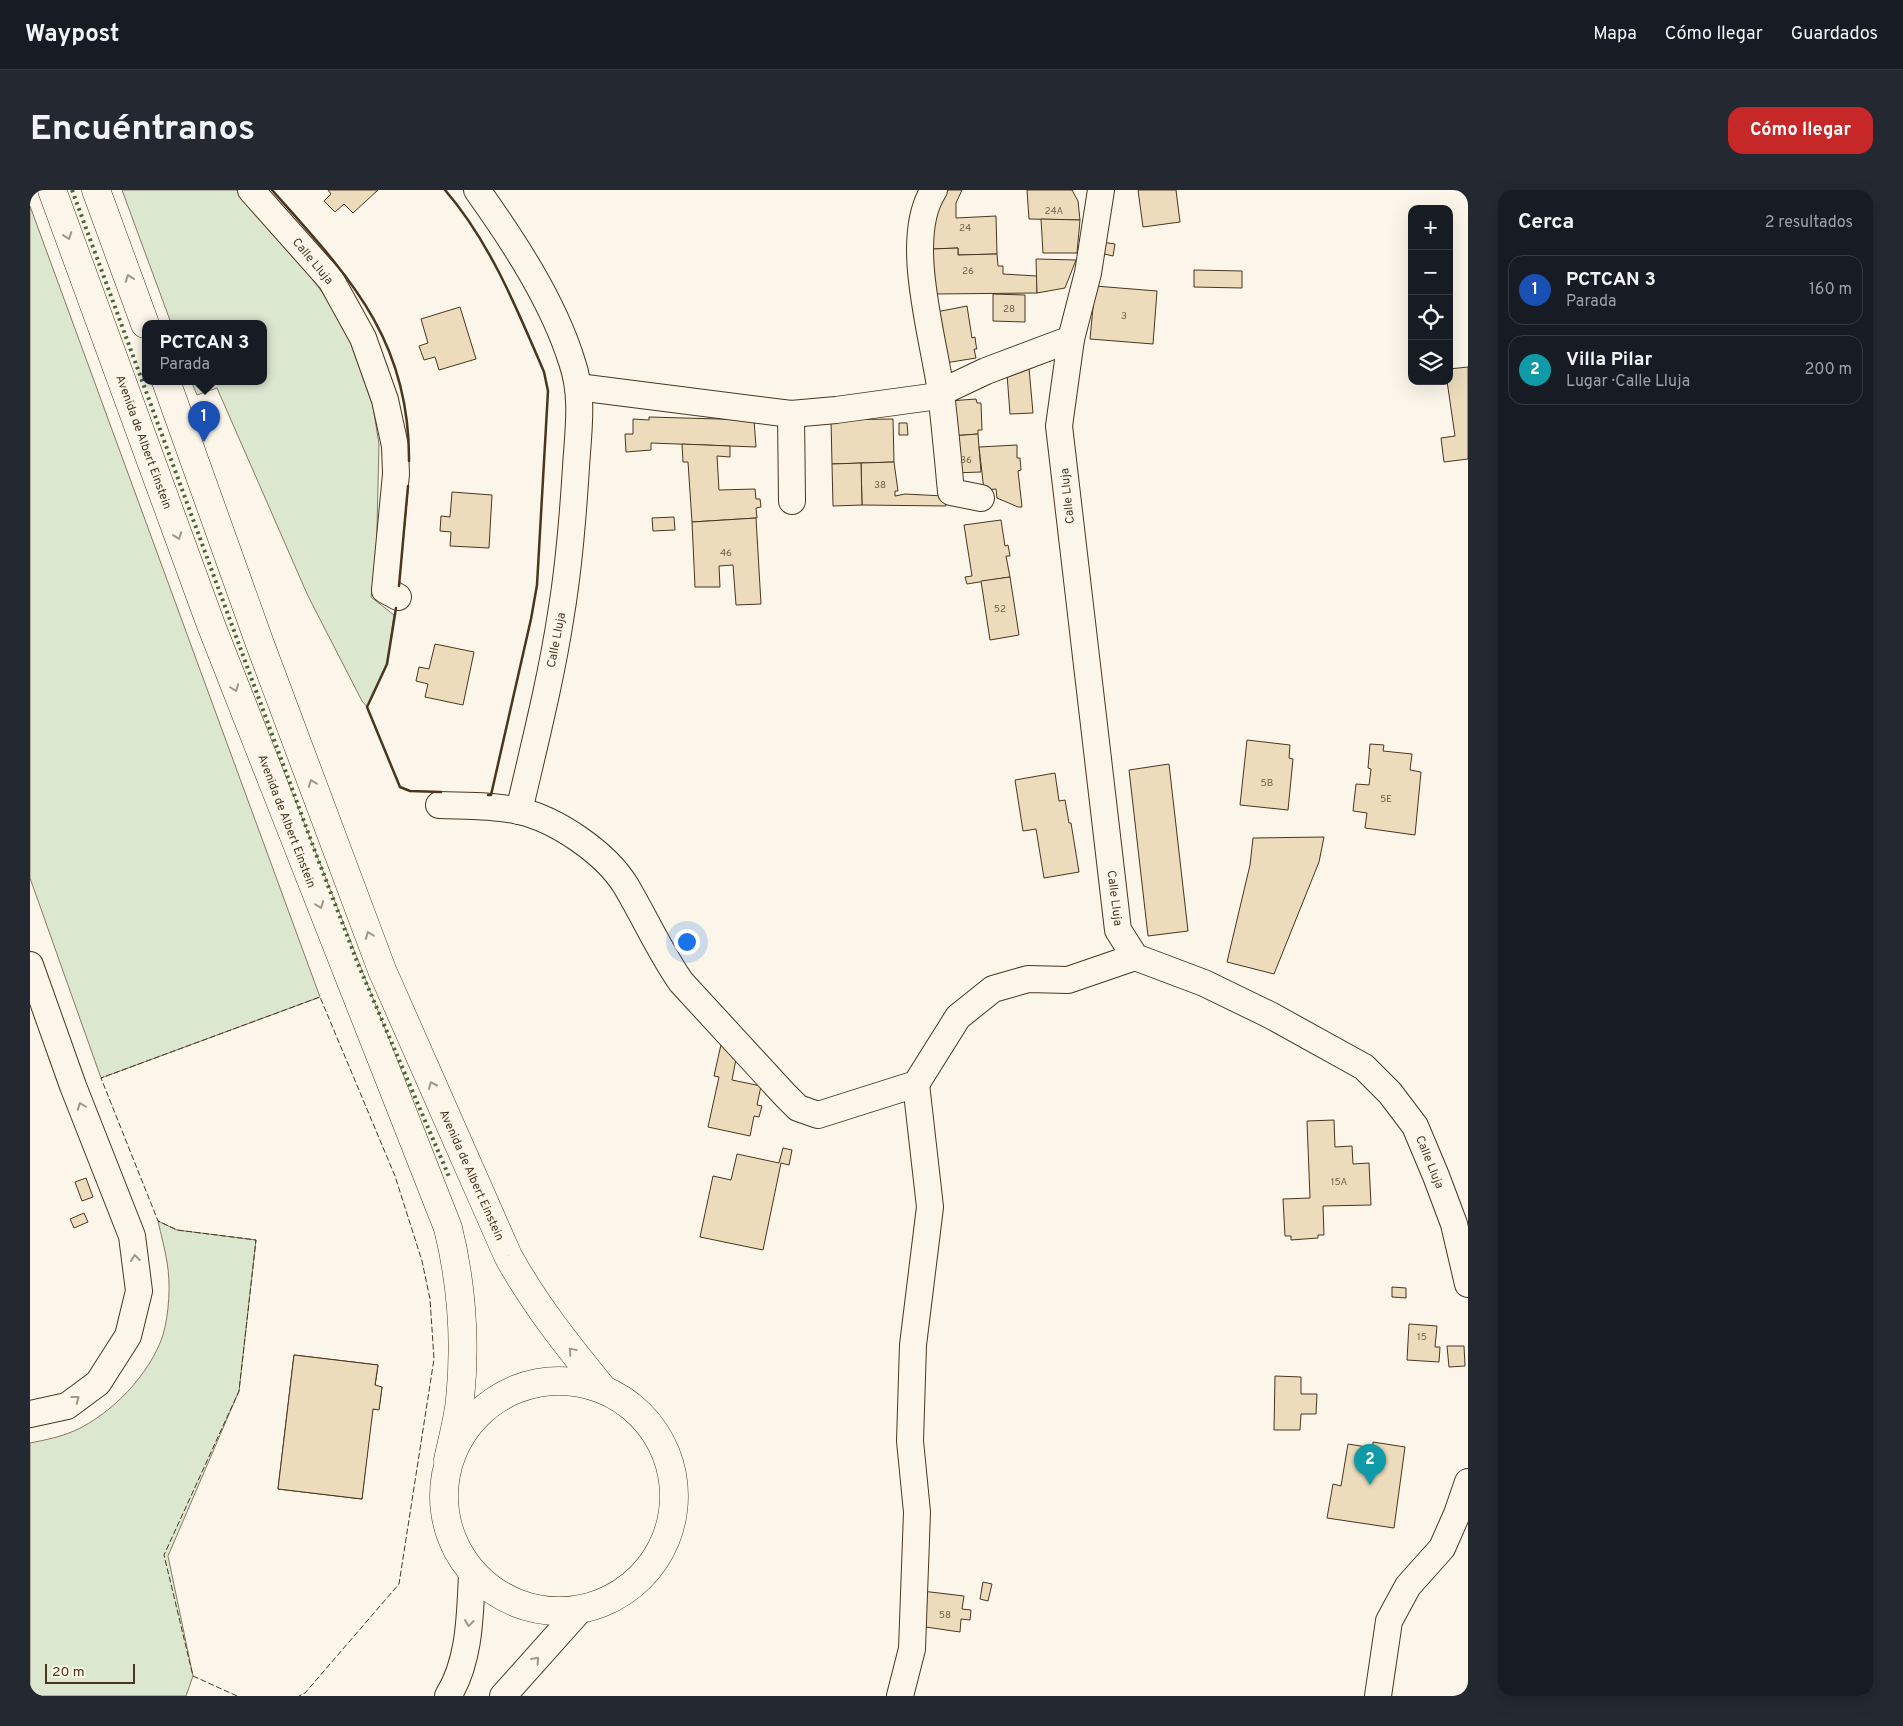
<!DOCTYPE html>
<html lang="es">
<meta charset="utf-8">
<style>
:root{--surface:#171b24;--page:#242831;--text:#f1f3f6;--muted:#9ea1a6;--line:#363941;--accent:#c62828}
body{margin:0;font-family:Overpass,sans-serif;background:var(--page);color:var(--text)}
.controls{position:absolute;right:15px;top:15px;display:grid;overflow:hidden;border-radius:10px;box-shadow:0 5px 20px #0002}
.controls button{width:45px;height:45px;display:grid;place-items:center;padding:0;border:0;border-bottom:1px solid var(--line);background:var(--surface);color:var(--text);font:25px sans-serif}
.scale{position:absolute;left:15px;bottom:12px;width:90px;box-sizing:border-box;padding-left:5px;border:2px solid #4a3520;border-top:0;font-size:14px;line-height:18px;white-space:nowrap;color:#4a3520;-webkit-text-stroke:4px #fbf6e9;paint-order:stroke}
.you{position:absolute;left:656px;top:751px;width:18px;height:18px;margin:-12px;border:4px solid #fff;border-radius:50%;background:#1a73e8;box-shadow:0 0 0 8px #1a73e833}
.badge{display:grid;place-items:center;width:32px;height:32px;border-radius:50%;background:var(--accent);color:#fff;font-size:16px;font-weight:700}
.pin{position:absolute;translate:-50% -41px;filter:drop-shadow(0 1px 2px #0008)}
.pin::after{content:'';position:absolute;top:26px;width:18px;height:15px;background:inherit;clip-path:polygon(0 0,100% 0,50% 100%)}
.popup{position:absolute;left:112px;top:130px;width:125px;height:65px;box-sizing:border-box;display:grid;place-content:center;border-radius:10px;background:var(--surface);filter:drop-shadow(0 1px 4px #0005);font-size:16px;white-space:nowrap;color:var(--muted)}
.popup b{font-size:19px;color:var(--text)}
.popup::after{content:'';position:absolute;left:50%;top:100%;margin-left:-10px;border:10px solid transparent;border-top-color:var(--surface)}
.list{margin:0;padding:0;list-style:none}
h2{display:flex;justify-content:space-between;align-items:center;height:65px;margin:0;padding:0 20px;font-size:21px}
h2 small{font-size:16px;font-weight:400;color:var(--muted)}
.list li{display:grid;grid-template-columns:32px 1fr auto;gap:15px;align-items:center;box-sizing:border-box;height:70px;margin:0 10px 10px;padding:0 10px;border:1px solid var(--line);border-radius:15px}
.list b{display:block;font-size:19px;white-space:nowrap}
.list p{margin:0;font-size:16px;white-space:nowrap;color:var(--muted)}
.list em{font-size:16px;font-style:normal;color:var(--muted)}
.icon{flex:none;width:28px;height:28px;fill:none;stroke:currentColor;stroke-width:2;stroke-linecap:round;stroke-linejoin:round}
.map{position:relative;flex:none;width:1438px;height:1506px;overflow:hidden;border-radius:15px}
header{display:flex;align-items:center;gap:30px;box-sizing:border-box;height:70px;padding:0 25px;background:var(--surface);border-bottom:1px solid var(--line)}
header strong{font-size:24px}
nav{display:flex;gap:28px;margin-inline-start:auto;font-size:18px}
.intro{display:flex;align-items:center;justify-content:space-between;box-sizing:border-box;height:120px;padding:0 30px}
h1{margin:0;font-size:35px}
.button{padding:12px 22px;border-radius:15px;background:var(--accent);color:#fff;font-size:18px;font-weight:700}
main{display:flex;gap:30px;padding:0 30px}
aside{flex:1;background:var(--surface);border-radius:15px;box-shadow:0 5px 20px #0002}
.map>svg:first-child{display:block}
</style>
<header>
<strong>Waypost</strong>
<nav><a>Mapa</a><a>Cómo llegar</a><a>Guardados</a></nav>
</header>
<div class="intro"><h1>Encuéntranos</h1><a class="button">Cómo llegar</a></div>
<main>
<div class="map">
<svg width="1438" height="1506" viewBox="0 0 1438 1506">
<rect width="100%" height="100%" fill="#fbf6e9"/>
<g fill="#dce7d0" stroke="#887966">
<polygon points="92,0 207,0 256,55 308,123 339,192 349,254 346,378 341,407 364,425 357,474 337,517 332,511 278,406 187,198 167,205 161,191 233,191 233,133 141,133"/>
<polygon points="0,16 290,807 71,888 0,688"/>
<path d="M128 1031 147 1040 226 1050 209 1201 138 1366 163 1486 156 1506H0V1253C15 1250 30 1247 44 1241 82 1224 120 1184 133 1145 139 1123 141 1095 137 1072 135 1059 131 1045 128 1031Z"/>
</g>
<g fill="#ecdcbc" stroke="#4a3520">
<polygon points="298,0 348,0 323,23 314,14 305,22 294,11 301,4"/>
<polygon points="914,0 932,0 926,13 926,28 966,26 967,64 928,65 928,58 902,59 902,46 908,14"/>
<polygon points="997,0 1042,0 1048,11 1050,30 999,29"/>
<polygon points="1108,0 1146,0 1150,32 1113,37"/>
<polygon points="1011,29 1050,30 1047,63 1013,63"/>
<polygon points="1072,52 1085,54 1083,66 1070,63"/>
<polygon points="928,58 928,65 967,64 968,76 973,76 973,84 1007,86 1007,103 904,104 902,59"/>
<polygon points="1006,69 1046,70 1035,98 1007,103"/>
<polygon points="1164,80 1212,81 1212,98 1164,97"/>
<polygon points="1065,96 1127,101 1123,154 1060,149"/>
<polygon points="963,104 995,105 995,132 963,131"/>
<polygon points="937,116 942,148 945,147 946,155 947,159 944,159 946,168 915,173 906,122"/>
<polygon points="430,117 446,169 409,180 405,167 394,170 389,156 398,153 391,129"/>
<polygon points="1438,177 1438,269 1414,272 1411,248 1425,246 1417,191 1419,191 1419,179"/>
<polygon points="999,178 1003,223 980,224 977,184"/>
<polygon points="946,209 947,213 951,213 952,240 948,240 948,244 921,246 919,211"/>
<polygon points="619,227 724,230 726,257 621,253 621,260 596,262 595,244 603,244 603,229 619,230"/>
<polygon points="863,229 864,272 802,274 801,230"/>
<polygon points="869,233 877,233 878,245 869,245"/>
<polygon points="948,244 951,282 923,283 921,246"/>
<polygon points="652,254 700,256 700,267 687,266 689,300 725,299 726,309 730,309 731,317 726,318 727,328 662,332 658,272 653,272"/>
<polygon points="987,255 987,268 990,268 991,280 988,281 992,317 988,317 967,308 966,299 954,300 949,257"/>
<polygon points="864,272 868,301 865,301 865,306 875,304 914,306 916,316 832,315 831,273"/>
<polygon points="831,273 832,315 803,316 802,274"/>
<polygon points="422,302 462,305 459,358 420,356 421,342 410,341 411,326 420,327"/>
<polygon points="644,327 645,340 623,341 622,328"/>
<polygon points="726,328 731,414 706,415 703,375 689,376 690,397 665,397 662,332"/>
<polygon points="971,330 975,356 978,355 980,366 976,366 980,387 937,394 935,387 942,386 934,335"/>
<polygon points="980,387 989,445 960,450 951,391"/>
<polygon points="405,454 444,462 433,515 395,507 398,494 386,491 389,477 399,479"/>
<polygon points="1217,550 1260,555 1259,568 1263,569 1258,620 1210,615"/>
<polygon points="1340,554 1354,555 1353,561 1382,564 1380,580 1391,582 1385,645 1335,638 1337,623 1323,621 1326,594 1339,595 1341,579 1338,578"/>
<polygon points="1139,574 1158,741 1118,746 1099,580"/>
<polygon points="1025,583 1029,611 1035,610 1039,633 1041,633 1049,682 1014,688 1006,639 993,641 985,590"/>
<polygon points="1294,647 1289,672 1244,784 1197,772 1220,675 1223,648"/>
<polygon points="692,850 707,864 702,890 731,896 727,915 732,916 729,927 724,926 720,946 678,937 689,887 684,886"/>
<polygon points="1304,930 1305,957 1322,956 1323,974 1339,973 1341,1015 1293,1016 1294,1045 1288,1045 1288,1048 1261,1050 1261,1046 1255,1046 1253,1009 1280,1008 1277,931"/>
<polygon points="753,958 762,960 759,975 751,973 733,1060 670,1047 683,986 701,990 707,964 749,973"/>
<polygon points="56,988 63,1007 52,1011 45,992"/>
<polygon points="54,1023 58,1032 44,1038 40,1029"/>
<polygon points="1362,1097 1376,1098 1376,1108 1362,1107"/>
<polygon points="1379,1134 1407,1136 1405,1157 1410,1157 1409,1172 1377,1170"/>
<polygon points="1417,1156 1434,1156 1435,1176 1419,1177"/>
<polygon points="264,1165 348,1175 345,1196 352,1197 349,1219 342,1219 332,1309 248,1299"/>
<polygon points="264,1165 348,1175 345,1195 352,1197 349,1220 343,1219 332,1309 248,1299"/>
<polygon points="1245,1186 1271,1187 1271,1204 1287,1204 1286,1224 1271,1224 1270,1240 1244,1240"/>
<polygon points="1343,1252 1375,1257 1364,1338 1297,1328 1303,1294 1311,1296 1318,1254 1343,1258"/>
<polygon points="953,1392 962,1394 958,1411 950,1409"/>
<polygon points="892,1401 934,1406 932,1419 941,1420 940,1430 931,1429 930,1442 889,1436"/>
</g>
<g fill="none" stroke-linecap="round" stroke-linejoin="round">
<defs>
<g id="street">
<polyline points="221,0 301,90 333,148 355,210 365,256 366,284 355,400 368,407"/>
<path d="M447 0C484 52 523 111 542 172 554 206 548 243 546 277 543 326 539 376 531 424 521 490 504 556 489 621"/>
<path d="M904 0C872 48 904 148 911 203 915 236 918 269 921 302L951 308"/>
<polyline points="1071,0 1058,83 1041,149 1029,236 1088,740 1105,767 1174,793 1240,825 1334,877 1360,903 1385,936 1406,986 1424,1034 1438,1094"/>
<polyline points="548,197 761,224 806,220 901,207 956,181 1041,149"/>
<polyline points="761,224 762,311"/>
<path d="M409 615C435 616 464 615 489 621 526 629 576 663 596 696 615 728 630 762 651 792L755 905 768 918 788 925 886 894 928 827 963 799 998 789 1038 790 1105 767"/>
<polyline points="0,775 43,896 102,1046 109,1101 98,1146 68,1193 37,1216 0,1224"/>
<path d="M418 1506C440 1471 440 1425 442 1384"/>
<polyline points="473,1506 548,1422"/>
<polyline points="870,1506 882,1459 887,1322 880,1251 883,1155 900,1017 886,894"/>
<polyline points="1348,1506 1359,1431 1378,1396 1412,1358 1427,1324 1438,1292"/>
</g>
<g id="secondary">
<path d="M22 0 181 435 418 1038C432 1095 436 1151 430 1210 428 1230 422 1251 418 1270"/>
<polyline points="66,0 115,134"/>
<path d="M136 191 230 454 352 780 478 1066C505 1115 538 1156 573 1199"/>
<circle cx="529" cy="1306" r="115"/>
</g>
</defs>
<use href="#street" stroke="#4a3520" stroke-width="28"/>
<use href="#secondary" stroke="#4a3520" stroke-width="29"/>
<use href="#street" stroke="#fbf6e9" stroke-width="26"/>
<use href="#secondary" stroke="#fbf6e9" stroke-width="28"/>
<polyline stroke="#436837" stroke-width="4" stroke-dasharray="2.5 4" stroke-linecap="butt" points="42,0 286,664 328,774 420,989"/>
<polyline stroke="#4a3520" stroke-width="1" stroke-dasharray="6 2.5" stroke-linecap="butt" points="207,1506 163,1486 134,1365 209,1201 226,1050 147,1040 128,1031 71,888 290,807 365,986 392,1071 400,1109 404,1169 369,1394 275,1503 269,1506"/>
<g stroke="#4a3520" stroke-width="2.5">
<path d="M242 0C318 86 380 148 379 271"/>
<path d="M415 0C460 52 487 119 514 182L518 201 507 395 501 429 461 605H458"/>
<polyline points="369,396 378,296"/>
<polyline points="366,418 357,474 337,517 370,597 380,601 411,602"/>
</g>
</g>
<defs><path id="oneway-chevron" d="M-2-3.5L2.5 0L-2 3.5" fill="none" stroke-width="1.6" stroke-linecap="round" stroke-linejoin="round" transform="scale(1.25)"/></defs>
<g stroke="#a29684">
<use href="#oneway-chevron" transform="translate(38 46) rotate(70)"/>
<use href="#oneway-chevron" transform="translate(99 88) rotate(-110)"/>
<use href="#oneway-chevron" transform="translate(148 346) rotate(70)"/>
<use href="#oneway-chevron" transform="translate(205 498) rotate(69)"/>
<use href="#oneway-chevron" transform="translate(282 593) rotate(-111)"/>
<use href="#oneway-chevron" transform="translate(290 715) rotate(69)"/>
<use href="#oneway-chevron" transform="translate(339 745) rotate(-111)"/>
<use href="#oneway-chevron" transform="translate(402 895) rotate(-114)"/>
<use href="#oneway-chevron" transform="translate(51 916) rotate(-111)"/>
<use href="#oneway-chevron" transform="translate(105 1068) rotate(-97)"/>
<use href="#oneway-chevron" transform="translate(542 1161) rotate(-130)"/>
<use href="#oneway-chevron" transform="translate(46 1209) rotate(-37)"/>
<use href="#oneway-chevron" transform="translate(439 1433) rotate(96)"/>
<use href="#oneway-chevron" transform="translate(506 1470) rotate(-48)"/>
</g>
<g text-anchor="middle" stroke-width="4" stroke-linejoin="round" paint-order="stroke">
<g font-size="10" fill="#725f47">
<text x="1024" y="24">24A</text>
<text x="935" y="41">24</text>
<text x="938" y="84">26</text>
<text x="979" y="122">28</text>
<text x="1094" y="129">3</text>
<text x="936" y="273">36</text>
<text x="850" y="298">38</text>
<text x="696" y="366">46</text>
<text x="970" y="422">52</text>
<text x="1237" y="596">5B</text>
<text x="1356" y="612">5E</text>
<text x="1309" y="995">15A</text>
<text x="1392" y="1150">15</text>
<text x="915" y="1428">58</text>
</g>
<g font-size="12" fill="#4a3520" stroke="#fbf6e9">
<text transform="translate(283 71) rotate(50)" y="4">Calle Lluja</text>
<text transform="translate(114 252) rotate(70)" y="4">Avenida de Albert Einstein</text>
<text transform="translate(1037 306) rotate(-96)" y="4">Calle Lluja</text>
<text transform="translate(526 450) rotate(-79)" y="4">Calle Lluja</text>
<text transform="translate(257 631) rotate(69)" y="4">Avenida de Albert Einstein</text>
<text transform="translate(1085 708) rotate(83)" y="4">Calle Lluja</text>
<text transform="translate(1400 972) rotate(68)" y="4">Calle Lluja</text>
<text transform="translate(442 985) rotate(66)" y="4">Avenida de Albert Einstein</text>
</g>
</g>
</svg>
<div class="controls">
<button>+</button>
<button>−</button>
<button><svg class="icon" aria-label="locate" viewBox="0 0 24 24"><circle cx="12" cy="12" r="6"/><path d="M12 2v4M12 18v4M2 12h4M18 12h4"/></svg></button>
<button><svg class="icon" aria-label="layers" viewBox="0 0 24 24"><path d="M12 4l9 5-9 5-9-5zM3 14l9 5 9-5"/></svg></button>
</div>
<div class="scale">20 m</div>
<div class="you"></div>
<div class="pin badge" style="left:174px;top:252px;background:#1a4fb4">1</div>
<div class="popup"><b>PCTCAN 3</b>Parada</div>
<div class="pin badge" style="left:1340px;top:1295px;background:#0f9aa8">2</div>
</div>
<aside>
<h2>Cerca<small>2 resultados</small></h2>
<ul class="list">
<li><span class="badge" style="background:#1a4fb4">1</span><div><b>PCTCAN 3</b><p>Parada</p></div><em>160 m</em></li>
<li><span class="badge" style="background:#0f9aa8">2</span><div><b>Villa Pilar</b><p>Lugar · Calle Lluja</p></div><em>200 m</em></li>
</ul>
</aside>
</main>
